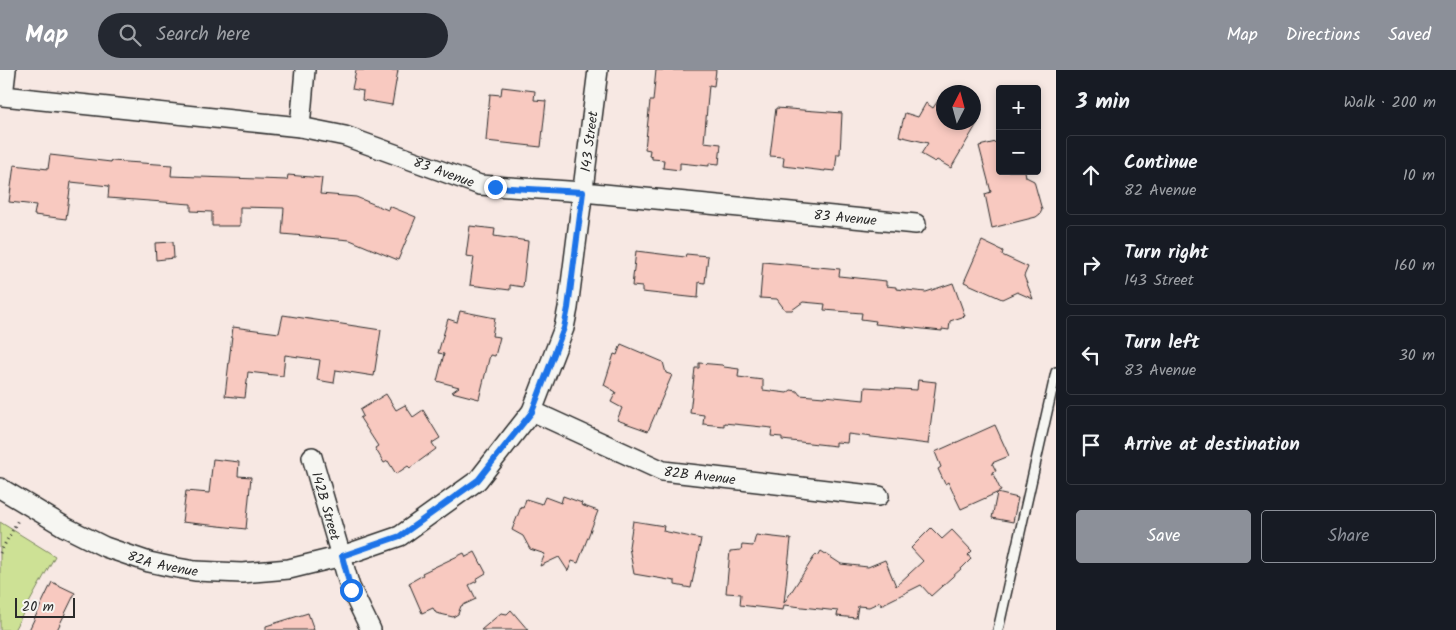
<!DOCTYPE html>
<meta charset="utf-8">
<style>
:root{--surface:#171b24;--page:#242831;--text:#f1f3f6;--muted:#9ea1a6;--line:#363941;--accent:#8c9099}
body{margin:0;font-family:Kalam,sans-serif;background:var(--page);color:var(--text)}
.controls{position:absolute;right:15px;top:15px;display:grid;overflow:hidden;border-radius:5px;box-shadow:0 2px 8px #0003}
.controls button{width:45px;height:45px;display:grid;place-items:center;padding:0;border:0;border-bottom:1px solid var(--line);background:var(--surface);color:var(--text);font:25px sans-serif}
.compass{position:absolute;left:936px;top:15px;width:45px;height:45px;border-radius:50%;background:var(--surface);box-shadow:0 2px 8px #0003;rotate:6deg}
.scale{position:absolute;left:15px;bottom:12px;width:60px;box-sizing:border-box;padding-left:5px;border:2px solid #2b2b2b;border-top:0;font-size:14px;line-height:18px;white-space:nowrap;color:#2b2b2b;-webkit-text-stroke:4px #f6f6f2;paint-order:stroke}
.stop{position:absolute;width:15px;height:15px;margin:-11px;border:4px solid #1a73e8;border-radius:50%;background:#fff}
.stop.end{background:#1a73e8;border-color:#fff;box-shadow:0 1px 5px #0008}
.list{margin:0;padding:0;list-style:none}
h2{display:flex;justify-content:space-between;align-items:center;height:65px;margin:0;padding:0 20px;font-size:21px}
h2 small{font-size:16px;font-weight:400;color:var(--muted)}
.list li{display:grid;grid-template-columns:32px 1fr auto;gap:15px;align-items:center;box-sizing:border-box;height:80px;margin:0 10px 10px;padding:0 10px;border:1px solid var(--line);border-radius:5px}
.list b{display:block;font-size:19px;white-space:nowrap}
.list p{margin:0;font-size:16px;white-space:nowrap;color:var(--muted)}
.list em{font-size:16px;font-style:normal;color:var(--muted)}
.actions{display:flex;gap:10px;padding:15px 20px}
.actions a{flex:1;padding:11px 0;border:1px solid var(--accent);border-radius:5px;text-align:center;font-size:18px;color:var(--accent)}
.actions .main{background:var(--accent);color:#fff}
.icon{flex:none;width:28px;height:28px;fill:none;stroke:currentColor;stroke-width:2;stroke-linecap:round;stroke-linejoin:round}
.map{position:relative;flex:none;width:1056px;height:560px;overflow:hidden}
header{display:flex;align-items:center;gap:30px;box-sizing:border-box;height:70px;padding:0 25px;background:var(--accent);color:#fff}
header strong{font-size:24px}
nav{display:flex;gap:28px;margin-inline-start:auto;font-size:18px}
.search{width:350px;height:45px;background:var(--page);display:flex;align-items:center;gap:12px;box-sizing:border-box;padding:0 18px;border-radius:28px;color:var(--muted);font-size:19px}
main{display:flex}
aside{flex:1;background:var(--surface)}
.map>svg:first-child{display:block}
</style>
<header>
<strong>Map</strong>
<div class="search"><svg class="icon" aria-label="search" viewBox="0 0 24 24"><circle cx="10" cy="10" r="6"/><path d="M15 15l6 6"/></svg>Search here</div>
<nav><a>Map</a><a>Directions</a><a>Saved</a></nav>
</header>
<main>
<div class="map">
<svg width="1056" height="560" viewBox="0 0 1056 560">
<rect width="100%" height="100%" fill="#f7e8e3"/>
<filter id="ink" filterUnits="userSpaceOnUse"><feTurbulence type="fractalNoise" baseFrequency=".02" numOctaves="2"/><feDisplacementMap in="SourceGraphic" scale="10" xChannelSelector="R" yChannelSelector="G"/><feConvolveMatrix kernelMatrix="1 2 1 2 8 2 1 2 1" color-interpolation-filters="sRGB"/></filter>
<g filter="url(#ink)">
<polygon fill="#cde195" stroke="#7c8660" points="0,452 55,486 14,560 0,560"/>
<g fill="#f8c9c0" stroke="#2b2b2b">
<polygon points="356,0 398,0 392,35 362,30 363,21 352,19"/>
<polygon points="656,0 716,0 714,16 709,15 704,72 721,74 719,94 709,93 709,96 680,93 680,100 663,98 664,90 652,89 652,87 649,86 650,80 645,79 650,31 653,31"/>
<polygon points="502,17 535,21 534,30 546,31 541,77 486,71 490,24 501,25"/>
<polygon points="944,22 944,52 978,52 951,98 937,90 935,92 921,84 928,73 899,66 905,43 918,47 926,33 933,38"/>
<polygon points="776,38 842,43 840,84 837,84 835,101 825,100 825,101 783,96 784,87 770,86"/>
<polygon points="1000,71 1000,101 1025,101 1026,107 1034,111 1042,140 1040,144 1036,147 992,158 985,124 991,122 979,76"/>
<polygon points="50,85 111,92 111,91 172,95 171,106 287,110 288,105 322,108 320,124 356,127 388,140 389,136 416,147 398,190 350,170 282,164 284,138 240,137 240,156 212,156 212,142 191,141 191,134 108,128 109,116 71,112 66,149 34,145 36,135 9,132 14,95 48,99"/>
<polygon points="470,156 495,159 494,166 528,171 523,217 510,215 510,220 470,215 474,187 466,186"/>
<polygon points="982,171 1003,181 1002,185 1028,197 1024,206 1033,229 1017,222 1002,229 964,212"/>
<polygon points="173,172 174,188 156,190 155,173"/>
<polygon points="636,181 685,187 686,184 708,186 705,213 699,212 698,228 642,222 642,217 632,216"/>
<polygon points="763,192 840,199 839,206 886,211 886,216 896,217 896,219 926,222 953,213 965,246 950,251 949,260 942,259 942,261 875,254 876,251 861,249 862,243 824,240 825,234 803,232 792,240 785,240 777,229 760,228"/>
<polygon points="460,241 495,248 492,266 500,267 495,286 490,285 479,329 452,322 459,317 437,311 444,284 438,283 448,249 457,252"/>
<polygon points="283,245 381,260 374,306 336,300 334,313 317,310 320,290 285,285 283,306 248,302 245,328 225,326 233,257 279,263"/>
<polygon points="621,274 663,292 666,303 672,305 648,361 617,350 622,338 611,332 616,322 604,315 614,284 617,285"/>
<polygon points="699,293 722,295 724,297 739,299 738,307 763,310 763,320 787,323 791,320 797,321 800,325 824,327 824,326 864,330 865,317 917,320 918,310 936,312 928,374 848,364 847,373 836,372 836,376 782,370 782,367 771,366 772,358 724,353 724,356 703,354 704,345 690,343 695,298 699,298"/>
<polygon points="386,324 396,340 405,335 413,347 423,340 440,368 432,373 436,379 410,398 408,396 396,404 388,391 384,393 375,378 378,376 360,348 363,346 360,340"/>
<polygon points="995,355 1009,386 992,393 996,401 992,402 1001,421 961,439 948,412 945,414 938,399 941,397 935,382"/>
<polygon points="213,389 239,392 238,406 251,407 246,459 182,452 186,421 209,423"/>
<polygon points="997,423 1018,428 1013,452 992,448"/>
<polygon points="563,426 582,433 581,435 598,441 578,493 572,491 568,501 559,487 540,496 545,484 530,479 523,466 512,460 521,437 523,438 526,429 542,434 545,427 561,433"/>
<polygon points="633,451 664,456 663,461 701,469 691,518 675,515 675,511 634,504 629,477"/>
<polygon points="931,458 942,469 952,460 972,481 968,485 971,489 962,498 931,526 921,515 881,535 880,532 869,537 858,536 856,548 837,546 838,541 784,535 783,540 740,535 741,524 726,523 730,481 741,480 742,475 753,476 756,465 791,469 784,533 816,484 818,486 821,481 841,494 868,497 885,490 896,516 923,491 911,478"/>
<polygon points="475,482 486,503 476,509 477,511 469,515 476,529 461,536 458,544 453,547 436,543 433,538 422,543 409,513 423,505 422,503 464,483 466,487"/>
<polygon points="52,512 75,523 57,560 29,560"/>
<polygon points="511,540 528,560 481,560 501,543 507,544"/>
<polygon points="308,543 314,560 266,560 266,556"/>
</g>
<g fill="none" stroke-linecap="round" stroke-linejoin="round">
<defs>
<polyline id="lane" points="998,560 1056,302"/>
<g id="street">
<path id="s1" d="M6 0 3 26 300 57 345 66 480 115 583 122 916 154"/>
<polyline points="300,57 305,0"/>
<path id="s2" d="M532 341 663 401 879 426"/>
<path id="s3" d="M312 387 350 517 371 560"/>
<path id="s4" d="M0 418 65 457 105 477 149 492 172 497 195 501 242 503 289 499 342 486 400 466 478 410 532 341 564 258 568 238 598 0"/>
</g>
</defs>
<use href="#lane" stroke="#2b2b2b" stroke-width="12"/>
<use href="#street" stroke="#2b2b2b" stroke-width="22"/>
<polyline stroke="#2b2b2b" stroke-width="3" stroke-dasharray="1 4" stroke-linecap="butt" points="0,483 18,450"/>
<use href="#lane" stroke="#f6f6f2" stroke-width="9"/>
<use href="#street" stroke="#f6f6f2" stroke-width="19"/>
</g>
</g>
<g fill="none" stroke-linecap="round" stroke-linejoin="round" filter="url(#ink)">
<polyline stroke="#1a73e8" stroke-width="6" points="351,520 342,486 400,466 478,410 532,342 564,258 568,238 583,122 495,117"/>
</g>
<g text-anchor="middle" stroke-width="4" stroke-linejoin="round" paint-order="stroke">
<g font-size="14" fill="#2b2b2b" stroke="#f6f6f2">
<text dy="5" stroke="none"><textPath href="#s4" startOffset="885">143 Street</textPath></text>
<text dy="5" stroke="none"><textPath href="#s1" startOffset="476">83 Avenue</textPath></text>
<text dy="5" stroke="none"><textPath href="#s1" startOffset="881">83 Avenue</textPath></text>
<text dy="5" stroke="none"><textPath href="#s2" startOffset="181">82B Avenue</textPath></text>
<text dy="5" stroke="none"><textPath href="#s3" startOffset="51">142B Street</textPath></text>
<text dy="5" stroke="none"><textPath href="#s4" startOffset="181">82A Avenue</textPath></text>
</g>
</g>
</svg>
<div class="controls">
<button>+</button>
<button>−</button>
</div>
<svg class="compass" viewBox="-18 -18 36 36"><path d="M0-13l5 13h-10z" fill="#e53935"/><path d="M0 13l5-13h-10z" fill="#9ea1a6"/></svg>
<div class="scale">20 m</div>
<div class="stop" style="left:351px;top:520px"></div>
<div class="stop end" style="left:495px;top:117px"></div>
</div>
<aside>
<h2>3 min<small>Walk · 200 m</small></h2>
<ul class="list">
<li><svg class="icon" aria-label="ahead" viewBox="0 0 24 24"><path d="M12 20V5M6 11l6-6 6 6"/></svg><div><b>Continue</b><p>82 Avenue</p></div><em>10 m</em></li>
<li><svg class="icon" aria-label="right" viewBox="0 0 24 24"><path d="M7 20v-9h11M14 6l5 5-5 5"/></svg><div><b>Turn right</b><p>143 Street</p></div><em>160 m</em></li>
<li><svg class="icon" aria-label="left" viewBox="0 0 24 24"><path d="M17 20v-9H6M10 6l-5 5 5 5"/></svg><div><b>Turn left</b><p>83 Avenue</p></div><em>30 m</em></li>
<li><svg class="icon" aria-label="arrive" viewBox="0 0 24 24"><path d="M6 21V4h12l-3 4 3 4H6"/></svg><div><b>Arrive at destination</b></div></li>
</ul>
<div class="actions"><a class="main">Save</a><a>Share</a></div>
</aside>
</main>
